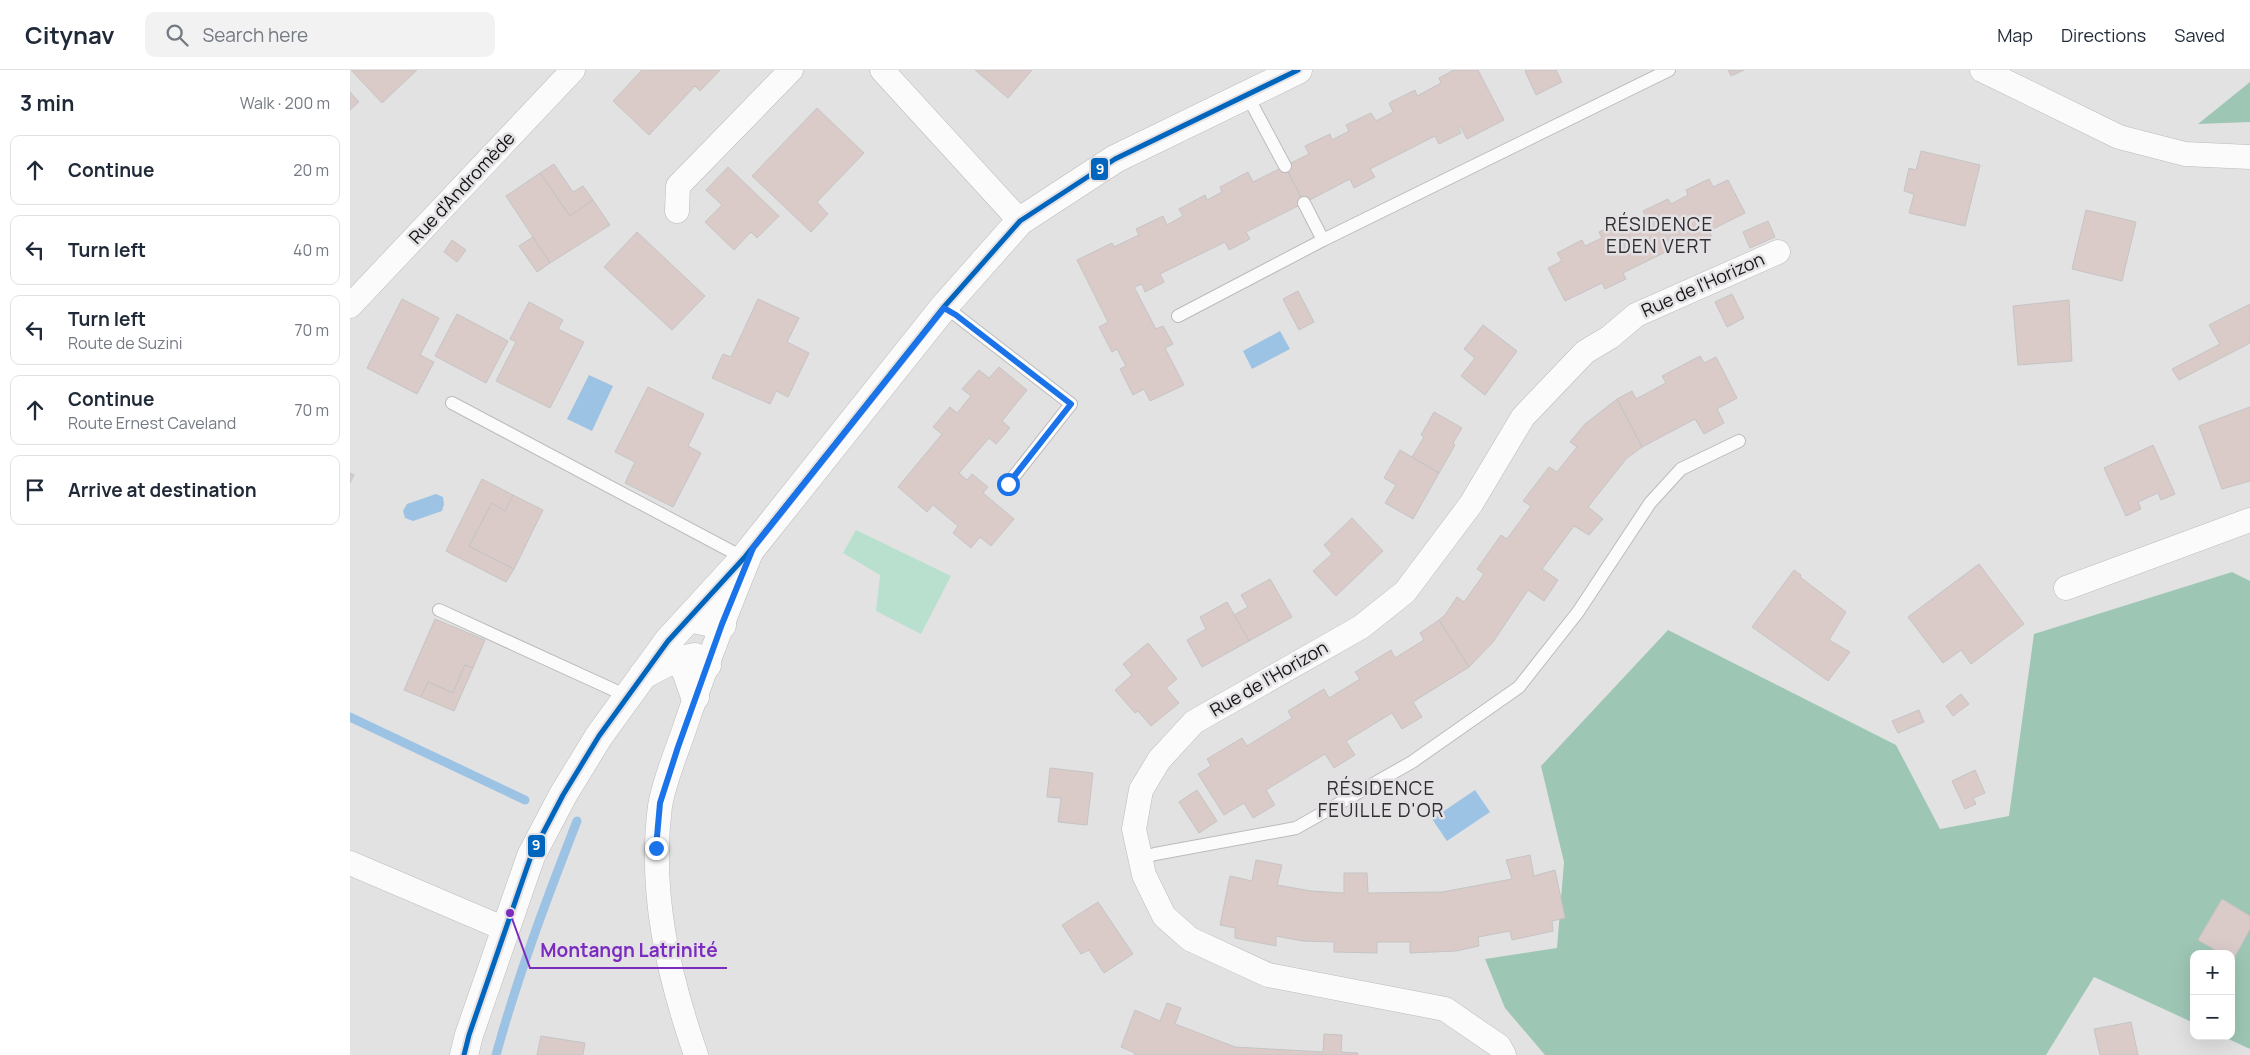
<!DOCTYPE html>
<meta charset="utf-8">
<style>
:root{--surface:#fff;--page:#f2f2f3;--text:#1f2937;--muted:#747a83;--line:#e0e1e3}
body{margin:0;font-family:Manrope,sans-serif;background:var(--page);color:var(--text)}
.controls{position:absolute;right:15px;bottom:15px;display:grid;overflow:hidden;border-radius:10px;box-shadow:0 5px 20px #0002}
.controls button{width:45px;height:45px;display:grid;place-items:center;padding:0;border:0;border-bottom:1px solid var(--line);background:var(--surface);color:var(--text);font:25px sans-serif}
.stop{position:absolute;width:15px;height:15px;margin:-11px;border:4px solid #1a73e8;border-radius:50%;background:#fff}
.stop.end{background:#1a73e8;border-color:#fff;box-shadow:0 1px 5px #0008}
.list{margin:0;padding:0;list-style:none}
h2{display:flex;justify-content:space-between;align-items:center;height:65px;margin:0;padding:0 20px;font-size:21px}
h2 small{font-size:16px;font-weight:400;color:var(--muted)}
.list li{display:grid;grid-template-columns:32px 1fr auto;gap:15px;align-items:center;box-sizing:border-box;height:70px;margin:0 10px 10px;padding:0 10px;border:1px solid var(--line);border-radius:10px}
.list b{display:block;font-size:19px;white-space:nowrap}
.list p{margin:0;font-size:16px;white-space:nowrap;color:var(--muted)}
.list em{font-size:16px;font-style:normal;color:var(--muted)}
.icon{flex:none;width:28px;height:28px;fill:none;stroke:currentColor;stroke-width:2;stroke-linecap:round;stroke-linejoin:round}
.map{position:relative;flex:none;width:1900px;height:985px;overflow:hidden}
header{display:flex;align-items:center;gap:30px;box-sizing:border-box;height:70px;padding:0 25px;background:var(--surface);border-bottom:1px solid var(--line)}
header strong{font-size:24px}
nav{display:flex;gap:28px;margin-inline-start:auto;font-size:18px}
.search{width:350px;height:45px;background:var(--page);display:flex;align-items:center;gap:12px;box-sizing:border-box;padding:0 18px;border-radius:10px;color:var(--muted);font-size:19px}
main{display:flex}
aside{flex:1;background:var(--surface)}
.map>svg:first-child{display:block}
</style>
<header>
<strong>Citynav</strong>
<div class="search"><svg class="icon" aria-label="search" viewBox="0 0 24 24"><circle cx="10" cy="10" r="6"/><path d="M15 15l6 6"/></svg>Search here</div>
<nav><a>Map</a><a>Directions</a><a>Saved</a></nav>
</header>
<main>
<aside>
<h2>3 min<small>Walk · 200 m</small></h2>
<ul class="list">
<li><svg class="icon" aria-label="ahead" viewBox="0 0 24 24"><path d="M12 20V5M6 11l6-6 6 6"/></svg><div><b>Continue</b></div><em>20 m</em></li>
<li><svg class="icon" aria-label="left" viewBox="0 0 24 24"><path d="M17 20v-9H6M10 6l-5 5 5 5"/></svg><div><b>Turn left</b></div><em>40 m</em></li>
<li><svg class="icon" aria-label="left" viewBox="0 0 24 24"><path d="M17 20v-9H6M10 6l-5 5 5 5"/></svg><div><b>Turn left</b><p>Route de Suzini</p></div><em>70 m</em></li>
<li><svg class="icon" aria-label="ahead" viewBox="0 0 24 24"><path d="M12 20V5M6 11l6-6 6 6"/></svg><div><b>Continue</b><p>Route Ernest Caveland</p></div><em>70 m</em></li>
<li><svg class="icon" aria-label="arrive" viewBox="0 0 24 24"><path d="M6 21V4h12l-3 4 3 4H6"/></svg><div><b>Arrive at destination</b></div></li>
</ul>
</aside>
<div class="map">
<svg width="1900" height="985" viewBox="0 0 1900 985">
<rect width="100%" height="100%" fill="#e3e2e3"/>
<polygon fill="#b9e0cf" points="506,460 601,506 571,564 526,541 530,505 493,483"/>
<g fill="#9ec6b5">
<polygon points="1900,12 1900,52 1848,54"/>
<polygon points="1882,502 1900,511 1900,979 1872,966 1881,966 1881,884 1844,884 1844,953 1744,907 1696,985 1195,985 1155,938 1135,889 1207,878 1214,792 1191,696 1318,560 1546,675 1590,759 1659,746 1684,564"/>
</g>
<g fill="#9dc3e4">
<polygon points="930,261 940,279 902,299 893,281"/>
<polygon points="239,305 263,316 242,361 217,349"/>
<polygon points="86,424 93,427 94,434 92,441 63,451 55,448 53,441 57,434"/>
<polygon points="1125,720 1140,742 1097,771 1082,749"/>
</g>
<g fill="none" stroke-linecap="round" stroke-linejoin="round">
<g stroke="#9dc3e4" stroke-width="9">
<polyline points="0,647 175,730"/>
<path d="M146 985C168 905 197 828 227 751"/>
</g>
</g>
<g fill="#dacbc9" stroke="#c5c4c4">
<polygon points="1,0 67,0 32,33"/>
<polygon points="292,0 370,0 350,21 345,16 299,65 263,31"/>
<polygon points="625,0 682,0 658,28"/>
<polygon points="1104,0 1128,0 1154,50 1117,69 1110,56 1108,57 1111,63 1089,74 1085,66 1020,99 1025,107 1004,118 1000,109 954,133 935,96 959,84 955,76 980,64 982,70 999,61 996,55 1021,43 1026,51 1043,42 1039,33 1065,20 1067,26 1091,13 1089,8"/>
<polygon points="1177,0 1206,0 1212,12 1186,25 1175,1"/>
<polygon points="1378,0 1394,0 1381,6"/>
<polygon points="0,22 9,32 0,40"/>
<polygon points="467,38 514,83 467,132 478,144 461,162 402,106"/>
<polygon points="1571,81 1630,95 1615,156 1559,143 1564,124 1554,121 1559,98 1566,100"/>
<polygon points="204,94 223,122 233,116 243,130 220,146 190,103"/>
<polygon points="935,96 954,133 896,162 900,169 879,180 875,172 810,204 814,212 795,222 792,214 784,217 806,259 813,256 823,274 815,278 834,315 800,331 794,319 783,325 770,299 776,296 767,279 762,282 749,257 758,252 727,190 762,173 764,177 789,165 786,159 813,146 817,155 833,146 829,139 855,125 857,130 872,122 870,117 898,102 903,112"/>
<polygon points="378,97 429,146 407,168 401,162 384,180 355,152 372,135 356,120"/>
<polygon points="190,103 220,146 243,130 260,155 200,193 156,126"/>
<polygon points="1359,109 1363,117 1378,110 1395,143 1359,161 1362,167 1341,177 1338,171 1273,203 1276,209 1255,219 1252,213 1215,231 1198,198 1212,191 1207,183 1232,170 1235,176 1252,168 1249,162 1275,150 1279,158 1297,148 1293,141 1318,129 1321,134 1338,125 1336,120"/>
<polygon points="1736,140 1786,152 1772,211 1722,199"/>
<polygon points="1418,151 1425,167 1400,178 1393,162"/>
<polygon points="287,162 355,226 322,260 254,197"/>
<polygon points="183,167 200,193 187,202 169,176"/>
<polygon points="102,170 116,180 107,192 94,182"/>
<polygon points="948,221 964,252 949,260 933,229"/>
<polygon points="1382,224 1394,248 1377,257 1365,232"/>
<polygon points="52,229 89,248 70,285 84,292 67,324 17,298"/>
<polygon points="408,229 449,248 437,272 459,283 438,327 426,321 420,334 362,308 373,284 381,287"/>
<polygon points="1719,230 1722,291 1668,295 1663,236"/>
<polygon points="179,232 213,250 208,259 234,272 200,338 146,311 166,272 160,269"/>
<polygon points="1900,234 1900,273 1829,310 1822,299 1870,274 1859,255"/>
<polygon points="107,244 158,271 136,313 85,286"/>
<polygon points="1133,255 1167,281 1135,325 1111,306 1125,288 1114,279"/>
<polygon points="1350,286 1354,293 1366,287 1387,328 1367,339 1374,353 1354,364 1345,349 1292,377 1267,329 1282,321 1286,329 1316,313 1312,306"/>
<polygon points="649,297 677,320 652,351 660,358 646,374 639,368 609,403 617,410 622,404 638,417 633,423 664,449 641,476 630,467 621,478 603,463 608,456 583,435 577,442 548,417 592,364 583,357 600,337 607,343 621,326 612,319 629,300 639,308"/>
<polygon points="298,317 354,344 338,376 351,383 323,437 275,413 285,392 265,382"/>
<polygon points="1267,329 1292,377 1276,389 1238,437 1253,449 1239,465 1224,456 1192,499 1208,510 1194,531 1178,520 1143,572 1119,597 1089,550 1095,545 1107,527 1114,532 1134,504 1127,499 1151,465 1157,469 1181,436 1173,431 1199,397 1207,402 1227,377 1220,372 1235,354"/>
<polygon points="1900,337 1900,411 1872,419 1849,356"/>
<polygon points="1084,342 1112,358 1103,373 1105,375 1089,403 1062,387 1074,367 1071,365"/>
<polygon points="1803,375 1825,424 1811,430 1808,423 1788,432 1791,439 1776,446 1754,398"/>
<polygon points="1050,380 1089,403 1063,449 1035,433 1046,415 1034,408"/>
<polygon points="0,403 4,405 0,413"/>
<polygon points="132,409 163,425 155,441 142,433 119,476 164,499 156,512 96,481"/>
<polygon points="163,425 193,440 164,499 119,476 142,433 155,441"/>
<polygon points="1002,448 1033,481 986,526 963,501 982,484 974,475"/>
<polygon points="1629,494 1674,554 1621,594 1611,580 1593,593 1558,547"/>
<polygon points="1444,500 1451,505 1450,507 1496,542 1479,570 1500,582 1478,611 1402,557"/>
<polygon points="920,509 942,547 899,571 884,545 898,537 891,525"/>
<polygon points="877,532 899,571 852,597 837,570 856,559 850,547"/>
<polygon points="85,549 135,570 123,598 115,595 103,623 78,612 71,627 54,620"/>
<polygon points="1089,550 1119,597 1063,632 1072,647 1052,659 1042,643 996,671 1005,685 984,698 975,684 916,720 925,735 903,748 894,733 874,745 848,704 861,696 857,689 892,668 897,676 942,648 938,641 974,619 979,628 1010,609 1005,602 1041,580 1045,588 1074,570 1070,563"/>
<polygon points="798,573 827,609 816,618 829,633 801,656 788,641 785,643 765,620 782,605 773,594"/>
<polygon points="115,595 123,598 104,641 71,627 78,612 103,623"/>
<polygon points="1611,624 1619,634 1603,646 1596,636"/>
<polygon points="1569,640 1574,652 1548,663 1542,651"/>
<polygon points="700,698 743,703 737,755 708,752 711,728 697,727"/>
<polygon points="1625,700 1635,723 1623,728 1626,734 1615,739 1602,711"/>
<polygon points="847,720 867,751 849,763 829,732"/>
<polygon points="1180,785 1184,806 1205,800 1215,848 1202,851 1203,861 1162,870 1160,861 1128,867 1129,876 1106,881 1060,883 1060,872 1027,872 1027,883 984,882 984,872 953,871 926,866 926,876 885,868 885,858 870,855 880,806 902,811 906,790 932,795 927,815 961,821 994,823 994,803 1017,803 1018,823 1092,822 1162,809 1156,790"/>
<polygon points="1872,829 1900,846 1900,859 1883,890 1881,884 1872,884 1848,870"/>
<polygon points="748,832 783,884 754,903 739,880 731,884 712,855"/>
<polygon points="817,933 831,938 825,954 885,977 973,982 974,964 992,965 991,982 1008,983 1008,985 784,985 785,983 771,977 785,940 810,951"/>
<polygon points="1781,952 1788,985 1750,985 1744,959"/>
<polygon points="191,966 235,973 233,985 187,985"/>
</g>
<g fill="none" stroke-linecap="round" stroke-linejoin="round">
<defs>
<g id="service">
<polyline points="897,25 935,96"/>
<polyline points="954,133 973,170"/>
<polyline points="593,238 606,245 721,334 658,414"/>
<polyline points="828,246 973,170 1319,0"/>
<polyline points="102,333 394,488"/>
<polyline points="89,540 277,626"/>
<polyline points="792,788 805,784 946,758 1062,692 1169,617 1228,542 1300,433 1331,399 1389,371"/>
</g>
<g id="minor">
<polyline points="532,0 670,151"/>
<polyline points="1632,0 1769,67 1835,84 1900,87"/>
<polyline points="327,141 328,116 441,0"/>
<polyline points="0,236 223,0"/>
<polyline points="1716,518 1900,450"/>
<polyline points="0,793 155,859"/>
<path d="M346 985C318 904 299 822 310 736 314 712 325 686 333 663 353 603 376 544 400 485"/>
<polyline points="1154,985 1149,976 1095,939 918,905 840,869 814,846 794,805 784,759 791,720 809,690 844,652 1011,557 1055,522 1121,434 1173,347 1235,282 1260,267 1286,245 1428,182"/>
</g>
<g id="tertiary">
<polyline points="339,548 372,555"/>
<polyline points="329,591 336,601 345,627"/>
<polyline points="293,605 316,593 345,587 357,595"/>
<polyline points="114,985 119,965 181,786 213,725 249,666 318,571 394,488 593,238 670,151 765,89 948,0"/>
</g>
</defs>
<use href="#service" stroke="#bcbbbc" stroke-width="14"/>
<use href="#minor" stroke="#bcbbbc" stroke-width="25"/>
<use href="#tertiary" stroke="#bcbbbc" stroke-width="29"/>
<use href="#service" stroke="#fbfbfb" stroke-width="12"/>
<use href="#minor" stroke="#fbfbfb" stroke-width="24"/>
<use href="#tertiary" stroke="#fbfbfb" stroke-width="28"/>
<defs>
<polyline id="bus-1" points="114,985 119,965 181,786 213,725 249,666 318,571 394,488 593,238 670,151 765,89 948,0"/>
</defs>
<use href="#bus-1" stroke="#e3e1e4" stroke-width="9"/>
<use href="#bus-1" stroke="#0065bd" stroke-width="5"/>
</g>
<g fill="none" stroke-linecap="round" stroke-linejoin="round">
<polyline stroke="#1a73e8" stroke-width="6" points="306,778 310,733 328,677 372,554 403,478 594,238 606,245 721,334 658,414"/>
</g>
<g text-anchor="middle" stroke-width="5" stroke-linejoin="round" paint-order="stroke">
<g font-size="18" fill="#141314" stroke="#e3e1e4">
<text transform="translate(112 118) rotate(-47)" y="6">Rue d'Andromède</text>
<text transform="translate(1353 215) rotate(-24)" y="6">Rue de l'Horizon</text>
<text transform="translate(919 609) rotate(-30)" y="6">Rue de l'Horizon</text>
</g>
<g font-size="19" letter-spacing="1" fill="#302e31" stroke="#e3e1e4">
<text x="1309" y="161">RÉSIDENCE<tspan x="1309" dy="22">EDEN VERT</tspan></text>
<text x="1031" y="725">RÉSIDENCE<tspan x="1031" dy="22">FEUILLE D'OR</tspan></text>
</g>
</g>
<path fill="none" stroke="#7b2cbf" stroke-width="2" d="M160 843L180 898H377"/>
<circle fill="#7b2cbf" stroke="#e3e1e4" stroke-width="2" cx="160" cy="843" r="5"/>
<g font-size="19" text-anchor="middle" font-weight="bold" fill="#7b2cbf" stroke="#e3e1e4" stroke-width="5" stroke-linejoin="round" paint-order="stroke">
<text x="279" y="887">Montangn Latrinité</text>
</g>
<g stroke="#e3e1e4" stroke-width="2">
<rect x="740" y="87" width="19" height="24" rx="5" fill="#0065bd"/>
<rect x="177" y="764" width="19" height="24" rx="5" fill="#0065bd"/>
</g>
<g font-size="14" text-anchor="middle" font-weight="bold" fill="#fff">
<text x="750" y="104">9</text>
<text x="186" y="780">9</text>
</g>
</svg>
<div class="controls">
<button>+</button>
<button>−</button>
</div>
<div class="stop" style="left:658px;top:414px"></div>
<div class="stop end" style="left:306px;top:778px"></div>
</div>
</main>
